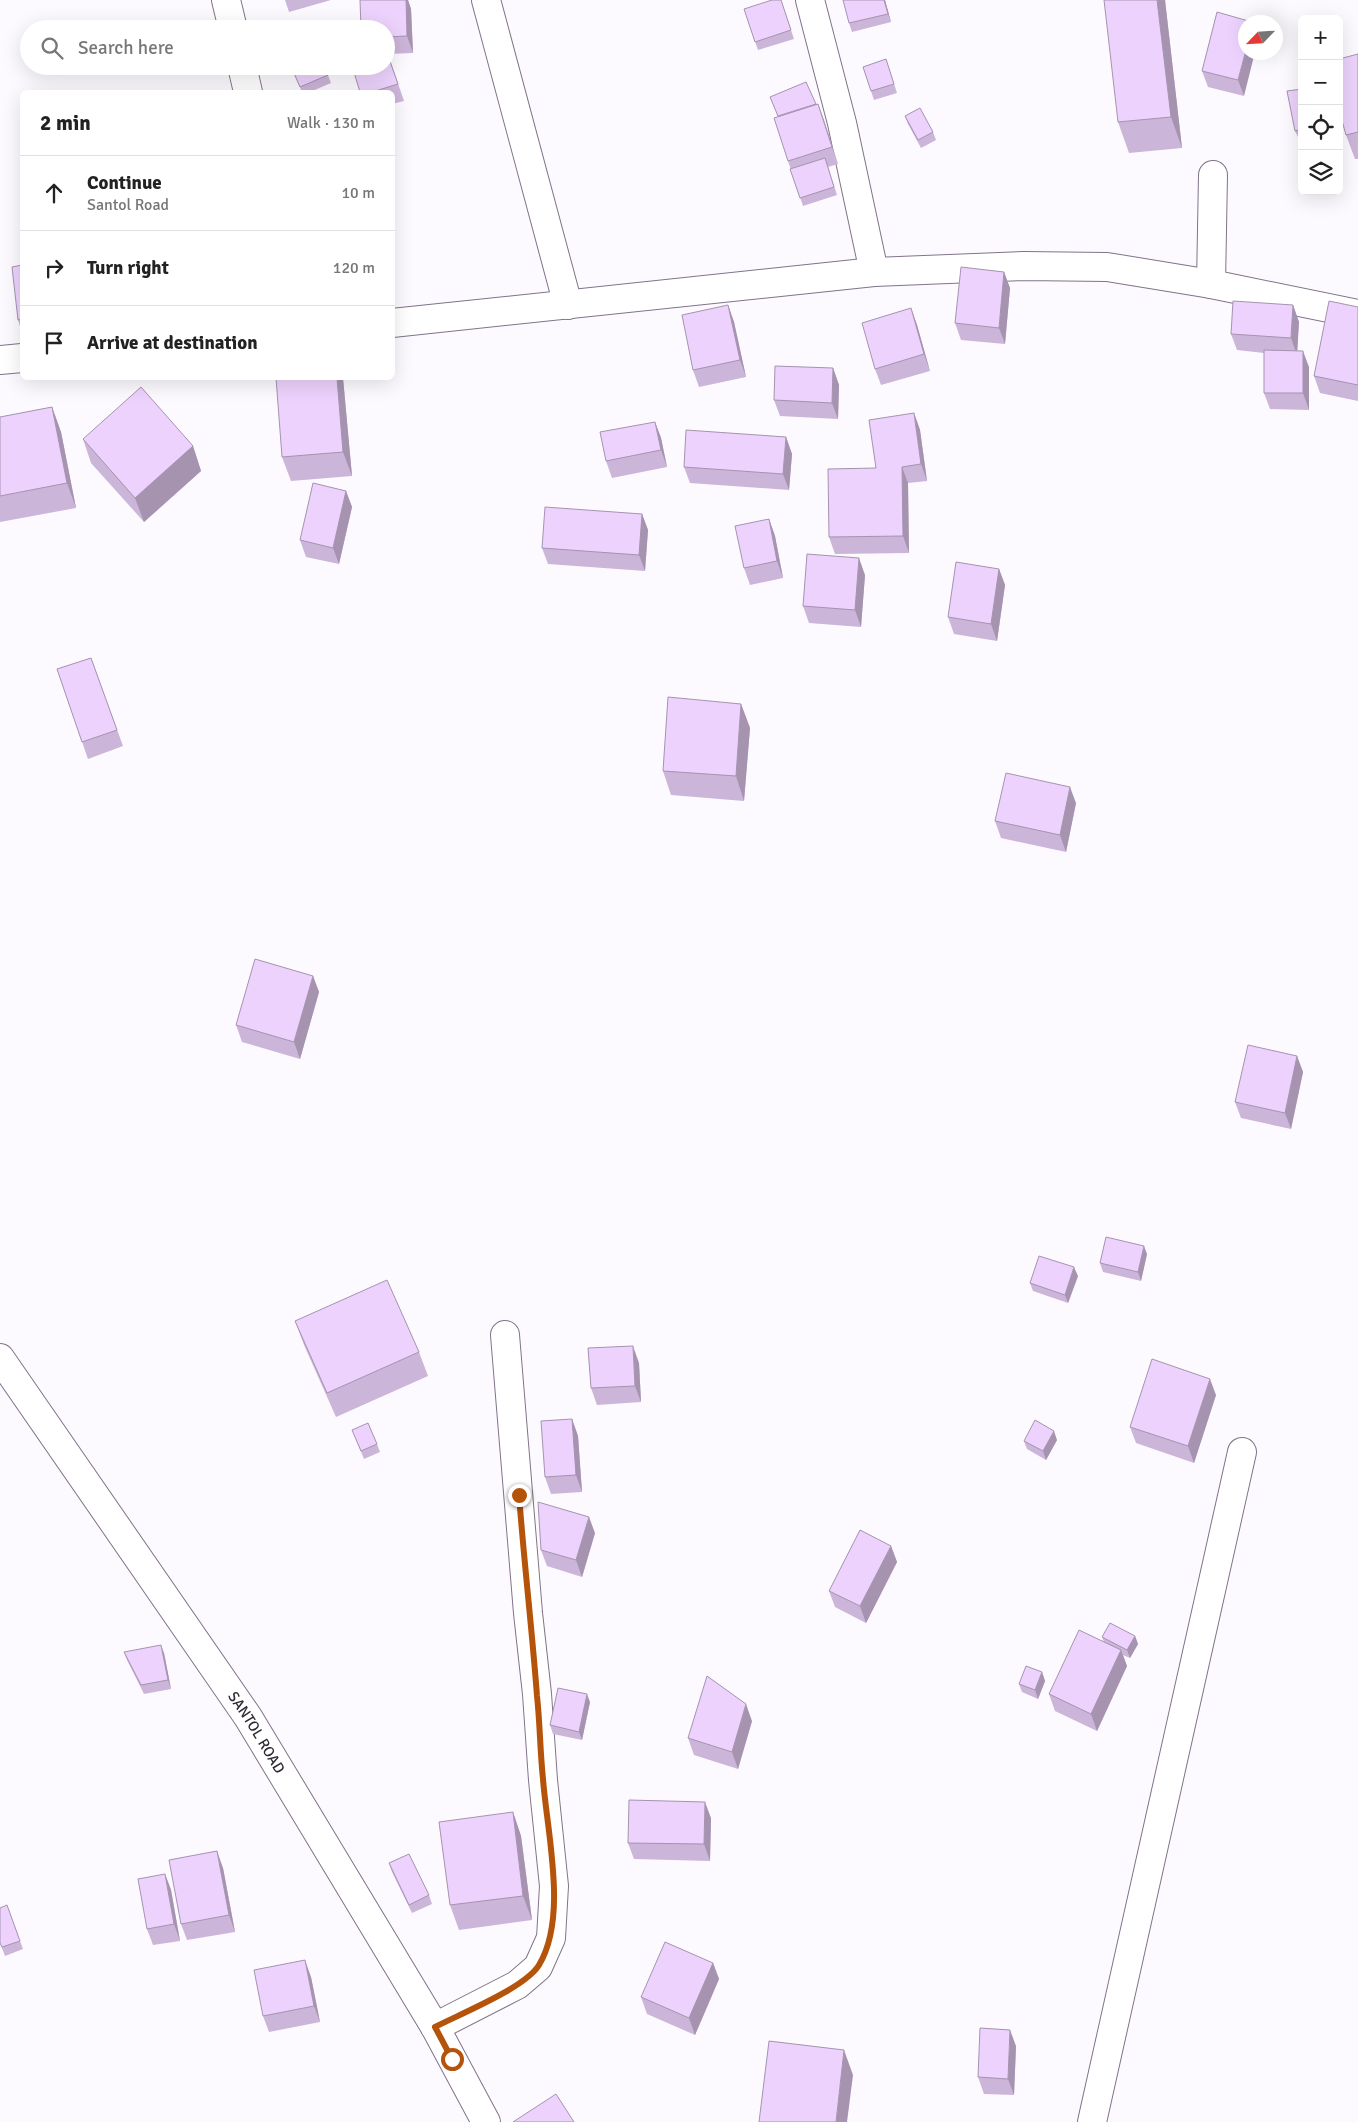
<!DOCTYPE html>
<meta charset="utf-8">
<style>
:root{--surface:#fff;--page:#f2f2f2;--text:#222;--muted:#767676;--line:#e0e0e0}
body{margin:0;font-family:Signika,sans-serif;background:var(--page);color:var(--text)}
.controls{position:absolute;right:15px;top:15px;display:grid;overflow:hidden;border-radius:8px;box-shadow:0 5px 20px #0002}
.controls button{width:45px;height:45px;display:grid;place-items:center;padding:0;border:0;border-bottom:1px solid var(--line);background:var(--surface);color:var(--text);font:25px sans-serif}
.compass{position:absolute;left:1238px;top:15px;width:45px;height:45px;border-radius:50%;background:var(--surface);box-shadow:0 5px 20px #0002;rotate:245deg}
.stop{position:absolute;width:15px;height:15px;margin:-11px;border:4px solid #b45309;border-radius:50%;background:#fff}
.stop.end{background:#b45309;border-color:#fff;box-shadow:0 1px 5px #0008}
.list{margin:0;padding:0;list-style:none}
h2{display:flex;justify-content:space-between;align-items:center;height:65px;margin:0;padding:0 20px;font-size:21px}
h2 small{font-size:16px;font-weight:400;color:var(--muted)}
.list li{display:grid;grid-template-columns:32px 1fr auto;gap:15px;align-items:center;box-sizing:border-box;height:75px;padding:0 20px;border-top:1px solid var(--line)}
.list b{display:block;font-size:19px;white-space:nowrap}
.list p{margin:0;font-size:16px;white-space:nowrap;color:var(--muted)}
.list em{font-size:16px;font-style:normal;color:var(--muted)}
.icon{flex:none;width:28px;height:28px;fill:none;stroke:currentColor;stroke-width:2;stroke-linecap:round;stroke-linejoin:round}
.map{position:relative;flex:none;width:1358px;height:2122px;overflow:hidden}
.search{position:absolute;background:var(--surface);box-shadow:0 5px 20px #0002;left:20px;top:20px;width:375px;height:55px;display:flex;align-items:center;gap:12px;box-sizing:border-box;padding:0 18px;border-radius:28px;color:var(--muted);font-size:19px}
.panel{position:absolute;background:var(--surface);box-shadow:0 5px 20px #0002;left:20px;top:90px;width:375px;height:290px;border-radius:8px}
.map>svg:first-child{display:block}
</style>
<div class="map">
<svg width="1358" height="2122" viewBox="0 0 1358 2122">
<rect width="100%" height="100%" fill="#fdfaff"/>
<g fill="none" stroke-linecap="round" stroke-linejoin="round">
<defs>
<g id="minor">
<polyline points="226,0 233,29"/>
<polyline points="486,0 568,305"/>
<polyline points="810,0 842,123 874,272"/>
<polyline points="242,66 248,92"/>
<polyline points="1211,284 1213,175"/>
<polyline points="392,323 874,272 1024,266 1107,267 1211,284 1358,314"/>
<polyline points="0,360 22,358"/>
<path id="s1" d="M0 1358 248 1717 435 2027 486 2122"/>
<polyline points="435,2027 517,1985 538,1967 551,1938 554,1886 543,1780 537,1694 528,1613 505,1335"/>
<polyline points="1092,2122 1242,1452"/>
</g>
</defs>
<use href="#minor" stroke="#817389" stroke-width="30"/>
<use href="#minor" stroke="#fff" stroke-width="28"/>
</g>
<g fill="#cbb5d9">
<polygon points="285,0 331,0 289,12"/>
<polygon points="360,0 408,0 411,9 413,53 388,54 404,101 392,104 392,92 360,92 386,66 386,29"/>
<polygon points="781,0 794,39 758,50 744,9"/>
<polygon points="885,0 891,22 852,32 849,23"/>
<polygon points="1165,0 1182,148 1129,153 1118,122"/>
<polygon points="1217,12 1244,96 1208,87 1202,71"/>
<polygon points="1358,54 1358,159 1355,159 1346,135"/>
<polygon points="886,59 897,93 874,100 863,67"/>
<polygon points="293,71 328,75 331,83 310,92 302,92"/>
<polygon points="1302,89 1302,138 1299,139 1295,131"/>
<polygon points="770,97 816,104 818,104 838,164 828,167 837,195 803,206 788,161 778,116"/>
<polygon points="905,116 933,132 936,140 921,148 908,124"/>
<polygon points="22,265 22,332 18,320"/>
<polygon points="1004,272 1010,288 1005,344 961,340 955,323"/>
<polygon points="728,305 734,322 746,377 699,387 693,370"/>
<polygon points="1293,305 1299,322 1297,351 1309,367 1309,410 1270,409 1264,393 1264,353 1237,350 1231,334"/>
<polygon points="1358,307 1358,401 1320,393 1314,376"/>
<polygon points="911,308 917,325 930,371 881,385 875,369"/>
<polygon points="833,368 839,385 838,419 780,416 774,400"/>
<polygon points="343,378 352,476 291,481 282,457"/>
<polygon points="52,407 61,432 76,508 0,522 0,417"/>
<polygon points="914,413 920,430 927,481 908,483 909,553 835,554 829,537"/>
<polygon points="655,422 661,438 667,467 612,478 606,461"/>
<polygon points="786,437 792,454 789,490 690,483 684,467"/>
<polygon points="83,439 193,446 201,471 144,522 91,463"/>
<polygon points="346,491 352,507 339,564 306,557 300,540"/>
<polygon points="642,514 648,530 645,571 548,564 542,548"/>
<polygon points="769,519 775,536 783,578 750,585 744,568"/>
<polygon points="999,569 1005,585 997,641 954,634 948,617"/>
<polygon points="865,575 861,627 809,623 803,606"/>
<polygon points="91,658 123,746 88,759 57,669"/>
<polygon points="741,704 750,728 744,801 671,795 663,771"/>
<polygon points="1076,803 1066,852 1001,838 995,821"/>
<polygon points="313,976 319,992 300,1059 242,1042 236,1025"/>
<polygon points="1297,1056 1303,1072 1291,1129 1241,1118 1235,1102"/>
<polygon points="1147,1254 1141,1281 1103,1272 1100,1263"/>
<polygon points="1078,1276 1068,1303 1033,1291 1030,1283"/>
<polygon points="295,1321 419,1352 428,1376 336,1417 304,1345"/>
<polygon points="639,1363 641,1402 597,1405 591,1388"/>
<polygon points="1216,1395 1194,1463 1136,1443 1130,1427"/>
<polygon points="572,1419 578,1436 582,1492 551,1494 545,1477"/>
<polygon points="352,1430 377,1444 380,1452 364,1459"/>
<polygon points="1057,1440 1046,1460 1027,1449 1024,1441"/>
<polygon points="595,1533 582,1577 547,1566 541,1550"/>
<polygon points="891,1546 897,1562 866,1623 835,1607 829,1591"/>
<polygon points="1135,1636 1138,1644 1130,1658 1123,1655 1127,1666 1097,1731 1055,1711 1049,1694 1104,1642 1102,1637"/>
<polygon points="124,1652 164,1653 171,1689 144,1694 127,1660"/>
<polygon points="1042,1672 1045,1681 1038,1699 1022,1692 1019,1684"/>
<polygon points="590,1702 582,1740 553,1734 550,1725"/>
<polygon points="752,1721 738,1769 694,1755 688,1738"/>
<polygon points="513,1812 521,1836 532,1920 459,1930 450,1905"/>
<polygon points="711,1818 710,1861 634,1859 628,1843"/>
<polygon points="389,1863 429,1895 432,1904 412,1913 392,1872"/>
<polygon points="223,1868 235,1932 187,1940 181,1924"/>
<polygon points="165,1874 171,1890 180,1941 153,1945 147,1929"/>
<polygon points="7,1905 23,1949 5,1956 0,1943"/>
<polygon points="713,1963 719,1979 695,2035 647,2014 641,1997"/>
<polygon points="311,1977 320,2022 269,2032 263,2016"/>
<polygon points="1016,2046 1014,2095 984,2094 978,2077"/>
</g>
<g fill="#a593b0">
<polygon points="406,0 408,0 411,9 413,53 407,36"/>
<polygon points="884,0 885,0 891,22 888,14"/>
<polygon points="1157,0 1165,0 1182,148 1171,117"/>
<polygon points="1246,50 1246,52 1255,52 1244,96 1238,80"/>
<polygon points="818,104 824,120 838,164 832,147"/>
<polygon points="1004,272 1010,288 1005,344 999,328"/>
<polygon points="728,305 734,322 746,377 740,360"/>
<polygon points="1293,305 1299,322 1297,355 1291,338"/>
<polygon points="911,308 917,325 930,371 924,354"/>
<polygon points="1303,351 1309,367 1309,410 1303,393"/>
<polygon points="833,368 839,385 838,419 832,403"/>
<polygon points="337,378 343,378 352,476 343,452"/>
<polygon points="52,407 61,432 76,508 67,483"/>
<polygon points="914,413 920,430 927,481 921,464"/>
<polygon points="655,422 661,438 667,467 661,450"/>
<polygon points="786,437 792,454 789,490 783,474"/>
<polygon points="193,446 201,471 144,522 135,498"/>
<polygon points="902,467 908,483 909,553 903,536"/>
<polygon points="346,491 352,507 339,564 333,548"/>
<polygon points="642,514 648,530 645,571 639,555"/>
<polygon points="769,519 775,536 783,578 777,561"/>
<polygon points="859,558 865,575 861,627 855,610"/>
<polygon points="999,569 1005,585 997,641 991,624"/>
<polygon points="741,704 750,728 744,801 736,776"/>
<polygon points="1070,787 1076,803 1066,852 1060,835"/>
<polygon points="313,976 319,992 300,1059 294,1042"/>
<polygon points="1297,1056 1303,1072 1291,1129 1285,1113"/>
<polygon points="1144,1246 1147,1254 1141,1281 1138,1272"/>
<polygon points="1074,1267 1078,1276 1068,1303 1065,1295"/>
<polygon points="633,1346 639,1363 641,1402 635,1386"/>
<polygon points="1210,1379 1216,1395 1194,1463 1188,1446"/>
<polygon points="572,1419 578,1436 582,1492 576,1475"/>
<polygon points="1054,1431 1057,1440 1046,1460 1043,1451"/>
<polygon points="589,1517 595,1533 582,1577 576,1560"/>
<polygon points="891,1546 897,1562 866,1623 860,1606"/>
<polygon points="1135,1636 1138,1644 1130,1658 1127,1650"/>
<polygon points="161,1645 164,1653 171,1689 168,1680"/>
<polygon points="1121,1650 1127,1666 1097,1731 1091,1714"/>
<polygon points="1042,1672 1045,1681 1038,1699 1035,1690"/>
<polygon points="587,1694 590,1702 582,1740 579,1732"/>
<polygon points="746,1704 752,1721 738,1769 732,1752"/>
<polygon points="705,1802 711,1818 710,1861 704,1844"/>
<polygon points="513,1812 521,1836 532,1920 523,1896"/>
<polygon points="217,1851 223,1868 235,1932 229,1915"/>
<polygon points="165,1874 171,1890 180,1941 174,1924"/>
<polygon points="305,1960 311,1977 320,2022 314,2006"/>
<polygon points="713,1963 719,1979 695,2035 689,2018"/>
<polygon points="1010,2030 1016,2046 1014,2095 1008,2079"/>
<polygon points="844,2050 853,2075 847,2122 836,2122"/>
</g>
<g fill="#ecd2fc" stroke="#a593b0">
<polygon points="360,0 406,0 407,36 386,37 386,29 361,29"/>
<polygon points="772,0 781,0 791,30 755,42 744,9"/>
<polygon points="843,0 884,0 888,14 849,23"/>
<polygon points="1104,0 1157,0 1171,117 1118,122"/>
<polygon points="1217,12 1252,22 1246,22 1246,50 1238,80 1202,71"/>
<polygon points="386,50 398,84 372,92 360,92 352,66 386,66"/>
<polygon points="1358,54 1358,132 1346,135 1339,110 1339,59"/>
<polygon points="886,59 894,84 871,91 863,67"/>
<polygon points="303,66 324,66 328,75 300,87 293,71"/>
<polygon points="806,82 816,104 778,116 770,97"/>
<polygon points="1302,89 1302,129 1295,131 1287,91"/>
<polygon points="818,104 832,147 788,161 774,118"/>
<polygon points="920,108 933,132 918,140 905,116"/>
<polygon points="825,158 834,187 800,198 790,169"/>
<polygon points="22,265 22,319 18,320 12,267"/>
<polygon points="961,267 1004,272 999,328 955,323"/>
<polygon points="1233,301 1293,305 1291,338 1231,334"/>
<polygon points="1329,301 1358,307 1358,385 1314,376"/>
<polygon points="728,305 740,360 693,370 682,315"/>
<polygon points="911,308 924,354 875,369 862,323"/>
<polygon points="1264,350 1303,351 1303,393 1264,393"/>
<polygon points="775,366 833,368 832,403 774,400"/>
<polygon points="276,378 337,378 343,452 282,457"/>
<polygon points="141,387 193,446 135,498 83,439"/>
<polygon points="52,407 67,483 0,496 0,417"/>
<polygon points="914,413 921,464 902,467 903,536 829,537 828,469 876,468 869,420"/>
<polygon points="655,422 661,450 606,461 600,432"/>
<polygon points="686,430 786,437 783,474 684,467"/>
<polygon points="313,483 346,491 333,548 300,540"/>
<polygon points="545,507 642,514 639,555 542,548"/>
<polygon points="769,519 777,561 744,568 735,526"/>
<polygon points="807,554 859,558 855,610 803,606"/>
<polygon points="956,562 999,569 991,624 948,617"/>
<polygon points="91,658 117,730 82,742 57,669"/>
<polygon points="668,697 741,704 736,776 663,771"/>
<polygon points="1006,773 1070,787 1060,835 995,821"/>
<polygon points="255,959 313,976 294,1042 236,1025"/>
<polygon points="1248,1045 1297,1056 1285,1113 1235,1102"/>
<polygon points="1106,1237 1144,1246 1138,1272 1100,1263"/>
<polygon points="1039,1256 1074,1267 1065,1295 1030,1283"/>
<polygon points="387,1280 419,1352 327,1393 295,1321"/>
<polygon points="633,1346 635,1386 591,1388 588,1348"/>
<polygon points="1152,1359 1210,1379 1188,1446 1130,1427"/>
<polygon points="572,1419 576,1475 545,1477 541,1421"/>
<polygon points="1035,1420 1054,1431 1043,1451 1024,1441"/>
<polygon points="368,1423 377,1444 361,1451 352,1430"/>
<polygon points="538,1502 589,1517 576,1560 541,1550"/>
<polygon points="860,1530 891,1546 860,1606 829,1591"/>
<polygon points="1110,1623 1135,1636 1127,1650 1102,1637"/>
<polygon points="1079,1630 1121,1650 1091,1714 1049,1694"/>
<polygon points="161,1645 168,1680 141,1685 124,1652"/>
<polygon points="1026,1666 1042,1672 1035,1690 1019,1684"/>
<polygon points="707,1676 746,1704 732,1752 688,1738"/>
<polygon points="558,1688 587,1694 579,1732 550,1725"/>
<polygon points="629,1800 705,1802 704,1844 628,1843"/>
<polygon points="513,1812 523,1896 450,1905 439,1822"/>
<polygon points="217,1851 229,1915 181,1924 169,1860"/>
<polygon points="409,1854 429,1895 409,1905 389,1863"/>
<polygon points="165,1874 174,1924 147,1929 138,1879"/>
<polygon points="7,1905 20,1941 2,1947 0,1943 0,1908"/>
<polygon points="665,1942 713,1963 689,2018 641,1997"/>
<polygon points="305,1960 314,2006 263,2016 254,1970"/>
<polygon points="980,2028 1010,2030 1008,2079 978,2077"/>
<polygon points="769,2041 844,2050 836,2122 759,2122"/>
<polygon points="556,2094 574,2122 513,2122"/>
</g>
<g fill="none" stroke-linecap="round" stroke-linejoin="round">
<path stroke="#b45309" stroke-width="6" d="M452 2059 435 2027C460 2014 525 1988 539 1965 568 1917 547 1833 543 1779 540 1751 540 1723 537 1696 532 1629 524 1562 519 1495"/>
</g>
<g text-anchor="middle" stroke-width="5" stroke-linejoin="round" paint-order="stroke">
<g font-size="15" fill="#2f2933" stroke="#fdfaff">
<text dy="5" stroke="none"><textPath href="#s1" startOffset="454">SANTOL ROAD</textPath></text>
</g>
</g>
</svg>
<div class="controls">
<button>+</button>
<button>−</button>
<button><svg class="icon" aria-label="locate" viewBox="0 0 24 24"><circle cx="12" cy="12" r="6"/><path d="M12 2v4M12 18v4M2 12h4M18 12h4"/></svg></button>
<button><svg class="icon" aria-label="layers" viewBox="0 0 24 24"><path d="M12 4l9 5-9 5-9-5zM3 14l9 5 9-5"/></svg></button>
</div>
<svg class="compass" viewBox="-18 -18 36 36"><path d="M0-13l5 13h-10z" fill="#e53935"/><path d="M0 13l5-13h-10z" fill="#767676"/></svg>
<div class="stop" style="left:452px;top:2059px"></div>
<div class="stop end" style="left:519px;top:1495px"></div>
<div class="search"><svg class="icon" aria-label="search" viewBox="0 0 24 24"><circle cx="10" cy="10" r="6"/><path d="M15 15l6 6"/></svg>Search here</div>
<section class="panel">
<h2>2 min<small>Walk · 130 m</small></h2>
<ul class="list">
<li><svg class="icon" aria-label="ahead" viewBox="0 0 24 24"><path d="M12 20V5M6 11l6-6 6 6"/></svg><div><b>Continue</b><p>Santol Road</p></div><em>10 m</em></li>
<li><svg class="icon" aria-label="right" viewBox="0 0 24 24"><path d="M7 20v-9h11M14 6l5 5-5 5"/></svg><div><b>Turn right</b></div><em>120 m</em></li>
<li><svg class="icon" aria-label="arrive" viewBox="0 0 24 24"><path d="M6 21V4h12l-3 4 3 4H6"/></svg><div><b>Arrive at destination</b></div></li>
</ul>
</section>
</div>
